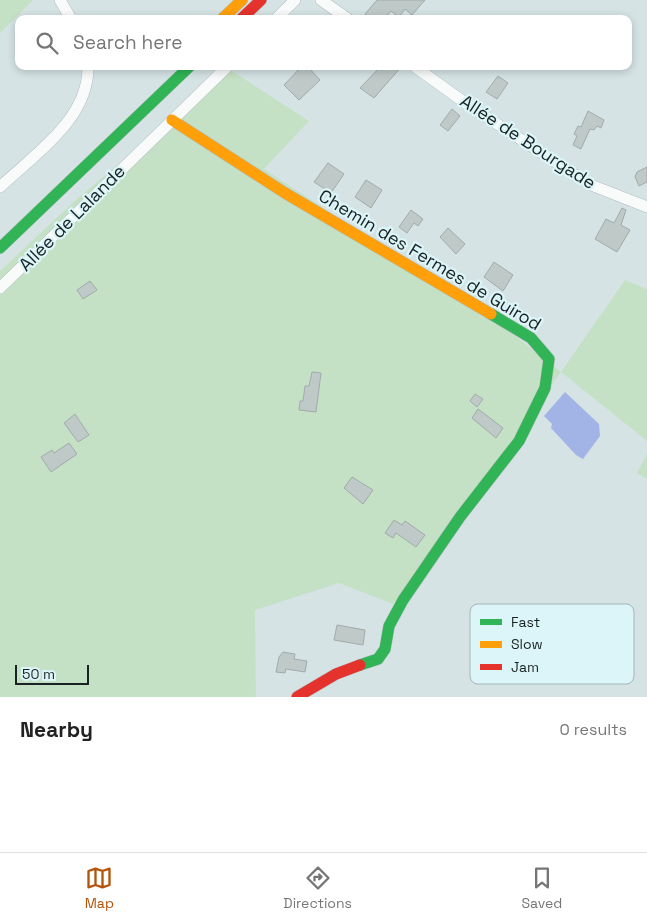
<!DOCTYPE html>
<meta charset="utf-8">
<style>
:root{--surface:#fff;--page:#f2f2f2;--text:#222;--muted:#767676;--line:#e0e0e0;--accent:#b45309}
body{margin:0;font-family:"Space Grotesk",sans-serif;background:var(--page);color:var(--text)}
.scale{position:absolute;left:15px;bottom:12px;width:74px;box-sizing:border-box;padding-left:5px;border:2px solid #1a2324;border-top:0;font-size:14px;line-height:18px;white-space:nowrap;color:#1a2324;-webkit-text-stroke:4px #dcf5f8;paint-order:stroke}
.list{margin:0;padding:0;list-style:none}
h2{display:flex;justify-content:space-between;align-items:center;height:65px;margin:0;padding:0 20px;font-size:21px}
h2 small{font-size:16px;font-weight:400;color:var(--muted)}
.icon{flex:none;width:28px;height:28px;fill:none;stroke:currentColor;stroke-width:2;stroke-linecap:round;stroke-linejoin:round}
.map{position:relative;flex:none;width:647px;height:697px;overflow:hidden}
.search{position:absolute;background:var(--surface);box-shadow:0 2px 8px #0003;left:15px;right:15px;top:15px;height:55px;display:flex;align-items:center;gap:12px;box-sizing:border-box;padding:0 18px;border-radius:10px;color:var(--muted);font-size:19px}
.sheet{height:155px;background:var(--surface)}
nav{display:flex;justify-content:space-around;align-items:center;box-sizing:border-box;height:70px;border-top:1px solid var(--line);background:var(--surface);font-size:14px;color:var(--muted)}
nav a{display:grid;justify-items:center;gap:2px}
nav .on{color:var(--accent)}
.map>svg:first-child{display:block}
</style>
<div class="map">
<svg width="647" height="697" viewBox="0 0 647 697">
<rect width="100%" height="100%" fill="#d5e3e5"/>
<g fill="#c5e1c5">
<polygon points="0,0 33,0 0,33"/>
<polygon points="232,71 309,121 264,169 500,324 561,372 625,280 647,289 647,441 561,372 393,604 339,583 255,610 256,697 0,697 0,271 79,197"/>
<polygon points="647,454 647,479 637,473"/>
</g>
<polygon fill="#a2b3e6" points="565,392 599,424 600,436 583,459 576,455 551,428 552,424 544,416"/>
<g fill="#bfc9c8" stroke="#a1abab">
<polygon points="377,0 425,0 412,15 405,9 399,17 391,11 384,19 371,19 365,14"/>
<polygon points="302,66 307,66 320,80 299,100 284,85"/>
<polygon points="381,66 402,66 374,98 360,88"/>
<polygon points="498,76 508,83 497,99 486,92"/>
<polygon points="452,109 460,116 448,131 440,125"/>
<polygon points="588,111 604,120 601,128 597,126 594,130 590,129 581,149 573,145 577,136 574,134 578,126 581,127"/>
<polygon points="328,163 344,174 331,193 314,182"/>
<polygon points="647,167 647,182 639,186 635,177 637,172"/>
<polygon points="366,180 382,190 371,208 355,197"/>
<polygon points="622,208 626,210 621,225 630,230 617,252 595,239 606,219 614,223"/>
<polygon points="411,210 423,219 418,226 414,223 407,233 399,227"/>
<polygon points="448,228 465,244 456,254 440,237"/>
<polygon points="494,262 513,275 503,291 484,277"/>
<polygon points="90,281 97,290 83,299 77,290"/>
<polygon points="312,372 321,373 316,412 299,410 300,401 303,401 305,386 309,386"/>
<polygon points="475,394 483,399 477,407 470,401"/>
<polygon points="478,409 503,428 496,438 472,418"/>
<polygon points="75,414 89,435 78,442 64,423"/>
<polygon points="69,443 77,454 51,472 41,457 52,450 54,453"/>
<polygon points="352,477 373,490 363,504 344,488"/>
<polygon points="394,520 402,525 405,521 425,535 416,547 396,533 393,538 385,533"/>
<polygon points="337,625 365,630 363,645 334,640"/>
<polygon points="283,652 295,654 294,659 307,661 305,672 286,669 285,673 276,672 279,657"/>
</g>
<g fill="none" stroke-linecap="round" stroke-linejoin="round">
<defs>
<g id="street">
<polyline points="60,0 71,19"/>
<polyline points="321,0 348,19"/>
<polyline points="276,19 295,0"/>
<polyline points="414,66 468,105 591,185 647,207"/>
<path d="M0 187C35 154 89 119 88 66"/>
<polyline points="0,288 228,66"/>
</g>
<g id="fast">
<polyline points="0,248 190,66"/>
<polyline points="360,665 378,659 385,649 389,626 403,600 460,517 519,441 545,388 549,359 531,338 491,314"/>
</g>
<g id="slow">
<polyline points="222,19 242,0"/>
<polyline points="172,120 285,193 491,314"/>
</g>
<g id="jam">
<polyline points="241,19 261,0"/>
<polyline points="297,697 336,674 360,665"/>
</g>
</defs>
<use href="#street" stroke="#b1bcbe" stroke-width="12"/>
<use href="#fast" stroke="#b1bcbe" stroke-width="12"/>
<use href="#slow" stroke="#b1bcbe" stroke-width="12"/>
<use href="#jam" stroke="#b1bcbe" stroke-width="12"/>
<use href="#street" stroke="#f9fbfb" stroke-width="11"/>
<use href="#fast" stroke="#30b455" stroke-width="11"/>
<use href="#slow" stroke="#ff9f0a" stroke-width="11"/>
<use href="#jam" stroke="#e5322d" stroke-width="11"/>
</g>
<g text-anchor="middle" stroke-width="4.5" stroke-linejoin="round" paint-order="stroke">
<g font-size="18" fill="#1a2324" stroke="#dcf5f8">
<text transform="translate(528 142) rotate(33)" y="6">Allée de Bourgade</text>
<text transform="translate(72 218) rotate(-45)" y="6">Allée de Lalande</text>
<text transform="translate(430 260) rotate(31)" y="6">Chemin des Fermes de Guirod</text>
</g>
</g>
<rect x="470" y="604" width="164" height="80" rx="8" fill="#dcf5f8" stroke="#a2b6b8" stroke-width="1"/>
<rect x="480" y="619" width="22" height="6" fill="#30b455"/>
<rect x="480" y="641" width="22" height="7" fill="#ff9f0a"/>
<rect x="480" y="664" width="22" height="6" fill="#e5322d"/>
<g font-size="14" fill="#1a2324">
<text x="511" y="627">Fast</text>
<text x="511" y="649">Slow</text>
<text x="511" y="672">Jam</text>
</g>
</svg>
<div class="scale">50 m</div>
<div class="search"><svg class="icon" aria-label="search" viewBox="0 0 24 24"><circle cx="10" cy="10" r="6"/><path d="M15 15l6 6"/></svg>Search here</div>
</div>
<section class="sheet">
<h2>Nearby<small>0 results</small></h2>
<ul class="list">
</ul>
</section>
<nav>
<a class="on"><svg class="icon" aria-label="map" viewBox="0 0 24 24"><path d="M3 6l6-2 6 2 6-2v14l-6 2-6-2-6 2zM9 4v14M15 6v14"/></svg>Map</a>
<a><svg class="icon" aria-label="directions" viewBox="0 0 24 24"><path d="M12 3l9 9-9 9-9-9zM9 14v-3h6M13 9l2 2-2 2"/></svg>Directions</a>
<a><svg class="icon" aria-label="saved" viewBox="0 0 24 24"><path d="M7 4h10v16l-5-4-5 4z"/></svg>Saved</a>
</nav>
